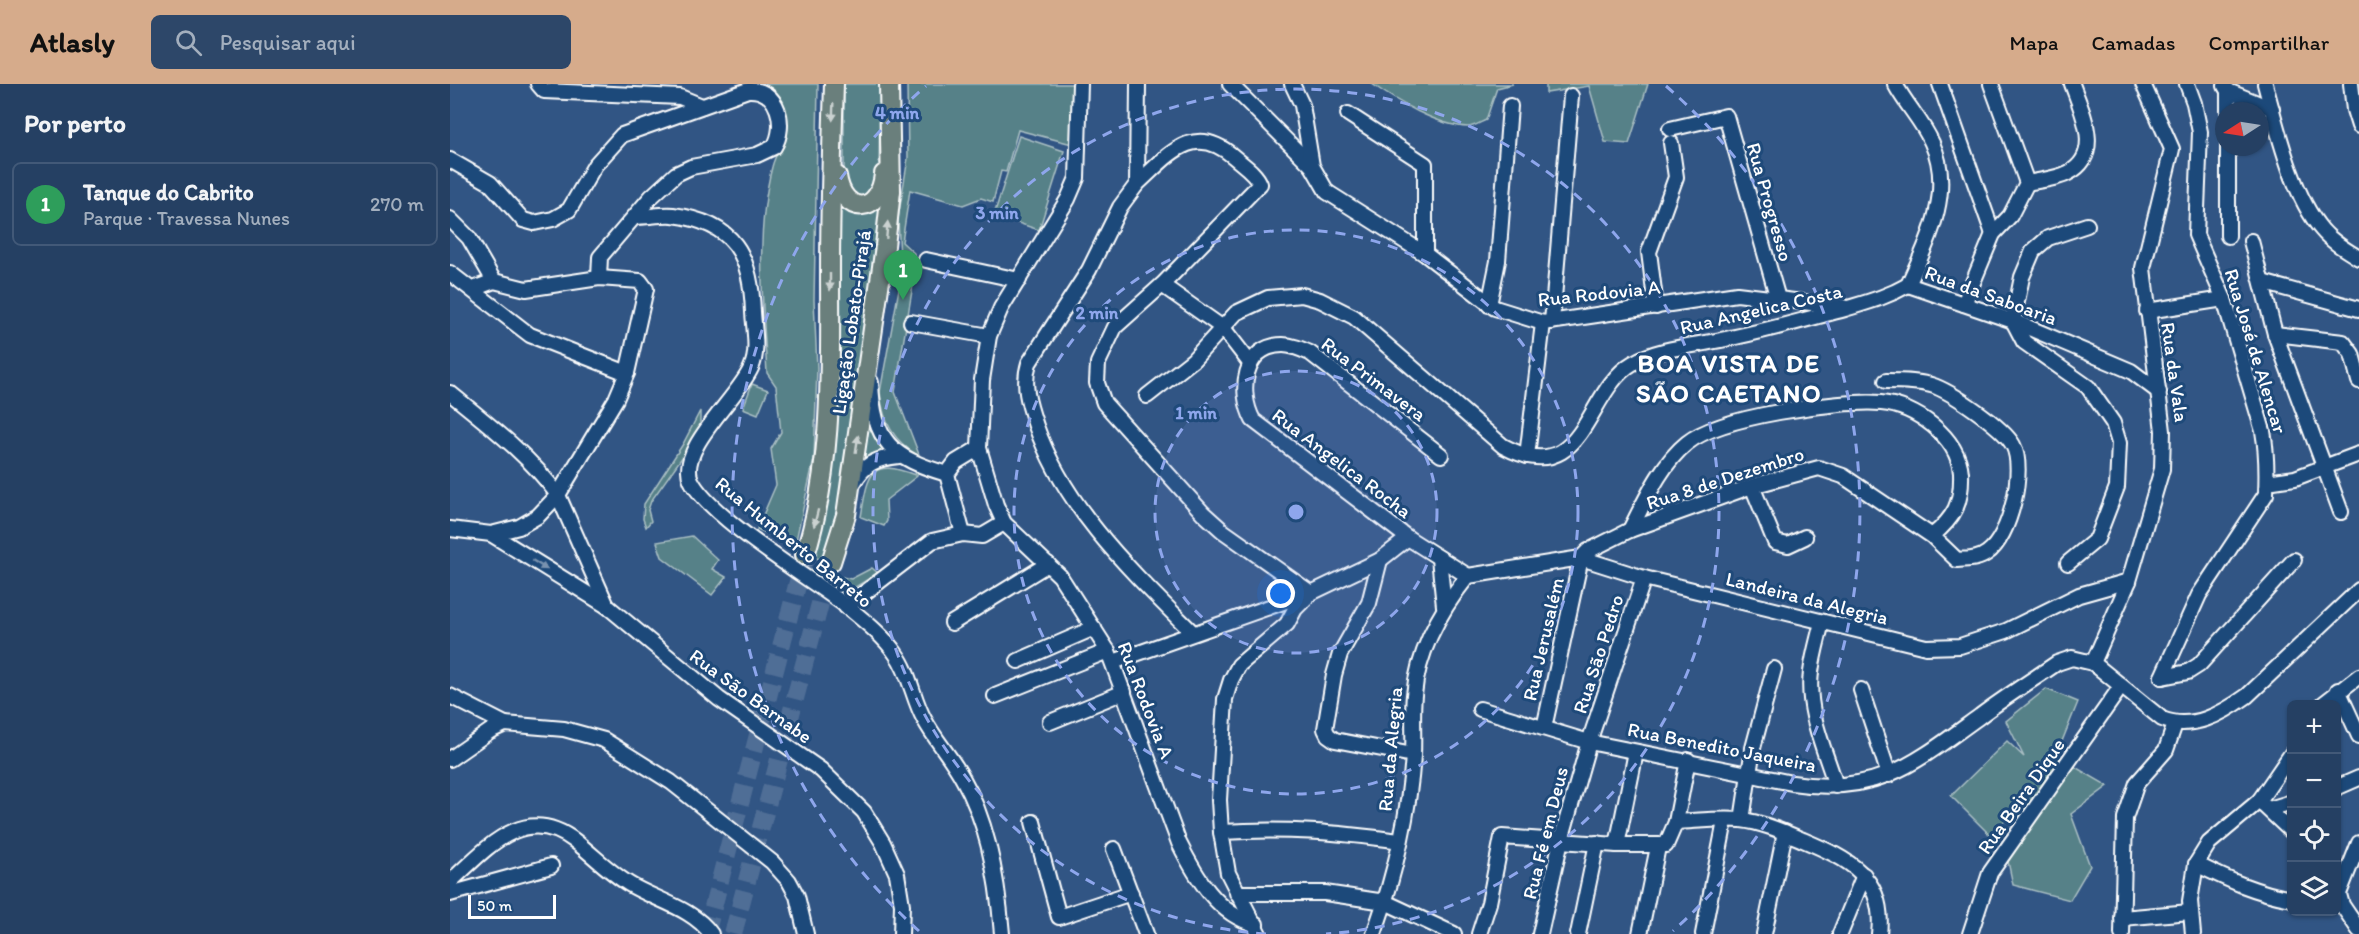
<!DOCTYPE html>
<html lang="pt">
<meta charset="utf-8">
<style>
:root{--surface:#254063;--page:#2d4769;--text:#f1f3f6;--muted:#a3afbe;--line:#425978;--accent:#d6ab8b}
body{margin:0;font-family:Itim,sans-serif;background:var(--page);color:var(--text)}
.controls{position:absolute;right:18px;bottom:18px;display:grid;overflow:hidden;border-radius:9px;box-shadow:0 2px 4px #0004}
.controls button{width:54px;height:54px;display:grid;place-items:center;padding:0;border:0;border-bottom:2px solid var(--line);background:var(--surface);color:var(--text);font:30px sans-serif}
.compass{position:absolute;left:1765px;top:18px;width:54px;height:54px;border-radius:50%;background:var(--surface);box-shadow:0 2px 4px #0004;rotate:258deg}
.scale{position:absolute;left:18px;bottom:15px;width:88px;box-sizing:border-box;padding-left:6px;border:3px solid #fff;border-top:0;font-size:16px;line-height:21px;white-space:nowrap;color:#fff;-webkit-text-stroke:4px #1f4a7a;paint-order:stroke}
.you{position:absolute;left:831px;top:510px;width:21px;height:21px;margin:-15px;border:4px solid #fff;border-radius:50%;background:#1a73e8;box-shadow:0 0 0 9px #1a73e833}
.badge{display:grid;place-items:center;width:39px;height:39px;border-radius:50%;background:var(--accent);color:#fff;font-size:20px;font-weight:700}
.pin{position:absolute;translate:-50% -50px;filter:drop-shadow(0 2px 3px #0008)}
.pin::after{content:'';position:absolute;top:32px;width:21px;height:18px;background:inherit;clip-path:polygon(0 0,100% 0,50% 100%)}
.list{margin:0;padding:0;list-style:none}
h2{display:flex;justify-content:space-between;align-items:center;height:78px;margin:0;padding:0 24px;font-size:26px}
h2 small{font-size:20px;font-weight:400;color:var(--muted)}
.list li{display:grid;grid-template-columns:39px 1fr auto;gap:18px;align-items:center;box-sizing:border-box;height:84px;margin:0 12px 12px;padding:0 12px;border:2px solid var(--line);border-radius:9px}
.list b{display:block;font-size:22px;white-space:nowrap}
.list p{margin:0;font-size:20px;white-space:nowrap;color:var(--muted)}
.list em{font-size:20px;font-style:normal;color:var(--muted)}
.icon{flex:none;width:33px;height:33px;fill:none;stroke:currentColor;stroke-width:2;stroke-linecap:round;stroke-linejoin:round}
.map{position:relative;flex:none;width:1909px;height:850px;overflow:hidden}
header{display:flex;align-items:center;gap:36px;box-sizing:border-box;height:84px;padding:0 30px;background:var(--accent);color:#111}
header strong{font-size:28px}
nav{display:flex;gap:33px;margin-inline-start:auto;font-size:21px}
.search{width:420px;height:54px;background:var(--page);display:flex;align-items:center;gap:15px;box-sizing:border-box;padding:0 21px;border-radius:9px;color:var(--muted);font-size:22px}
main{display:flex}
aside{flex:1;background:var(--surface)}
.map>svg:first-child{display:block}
</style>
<header>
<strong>Atlasly</strong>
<div class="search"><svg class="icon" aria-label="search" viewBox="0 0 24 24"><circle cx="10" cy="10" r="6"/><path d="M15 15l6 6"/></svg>Pesquisar aqui</div>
<nav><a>Mapa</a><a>Camadas</a><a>Compartilhar</a></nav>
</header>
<main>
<aside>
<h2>Por perto<small></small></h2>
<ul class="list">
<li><span class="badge" style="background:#2e9e5b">1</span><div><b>Tanque do Cabrito</b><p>Parque · Travessa Nunes</p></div><em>270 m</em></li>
</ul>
</aside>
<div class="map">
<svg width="1909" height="850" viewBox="0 0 1909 850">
<rect width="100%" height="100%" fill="#315584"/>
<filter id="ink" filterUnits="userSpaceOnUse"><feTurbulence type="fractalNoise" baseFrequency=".0167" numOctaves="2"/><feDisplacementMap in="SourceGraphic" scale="12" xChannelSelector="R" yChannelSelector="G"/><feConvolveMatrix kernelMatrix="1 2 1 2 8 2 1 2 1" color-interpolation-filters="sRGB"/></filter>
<g filter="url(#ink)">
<g fill="#578188" stroke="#abc0c4" stroke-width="1.5">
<path d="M312 0H368L364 216 367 284 364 375 345 461 307 445 326 401 321 365 331 348 326 302 317 289C313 221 305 150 322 83 326 65 342 51 337 31 334 17 324 6 312 0Z"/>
<polygon points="394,0 430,0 429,91 421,110 410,113 402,111 394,96"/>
<path d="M457 0H622V60L568 46 556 88 551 87 543 118 531 114 513 121 460 106 452 158 464 169 466 183 445 308 470 373 467 392 436 416 437 437 434 442 411 433C418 392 418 373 465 391L469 372C443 357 433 338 430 308L451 194 448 135 458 74Z"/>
<path d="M922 0H1063L1047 4 1036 36C1031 38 1024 43 1018 43 988 42 946 17 922 0Z"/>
<polygon points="1096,0 1198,0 1179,60 1155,58 1139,2 1096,9"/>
<polygon points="569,52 614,67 589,146 544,131"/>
<path d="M387 119 403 129 430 122 393 402 374 476 362 473C401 360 388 237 387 119Z"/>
<polygon points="302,300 318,306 308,330 293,324"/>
<polygon points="250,327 250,348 201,417 198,426 201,437 196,443 193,435 194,420 233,360"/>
<polygon points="418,333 426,355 435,367 419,371 412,378"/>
<polygon points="242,452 268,476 262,485 276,493 262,511 212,473 207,458"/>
<polygon points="422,484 428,489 396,509 387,507 359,489 360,486 401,495"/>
<polygon points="1596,605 1628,618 1606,672 1658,702 1621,730 1640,782 1620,816 1563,801 1555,763 1570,745 1564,728 1540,751 1501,712 1557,657 1574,673 1556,637"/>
</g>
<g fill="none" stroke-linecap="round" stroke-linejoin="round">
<g stroke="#506e96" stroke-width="18" stroke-dasharray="18 9" stroke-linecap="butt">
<polyline points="256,850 355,471"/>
<polyline points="283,850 381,478"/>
</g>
<defs>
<g id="minor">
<polyline points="88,0 94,7 230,13 252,22"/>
<path d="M630 0 627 94 618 115 551 224 539 252 532 296 529 364 546 421 554 439 610 492 658 567 729 759C745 791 768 832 806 840"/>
<path d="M688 0 687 100 670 123 639 186 579 279C572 301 579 321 586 342 615 425 682 488 743 549"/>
<polyline points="780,0 861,81"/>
<polyline points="842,0 852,21 862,82 877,108 975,170 1045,224 1093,239 1287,210 1393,223"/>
<path d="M1445 0C1456 21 1473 38 1482 59 1504 107 1478 157 1458 201"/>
<polyline points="1490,0 1543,150"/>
<path d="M1815 0C1827 44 1842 111 1872 146 1882 158 1896 166 1909 174"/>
<polyline points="1901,0 1904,26 1909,42"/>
<polyline points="1775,2 1778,7 1778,27"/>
<polyline points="1778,7 1822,25"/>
<polyline points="898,30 975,80 975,170"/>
<polyline points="1220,45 1276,32 1328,215"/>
<polyline points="1778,63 1778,152"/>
<path d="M0 76 40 99 73 136 84 139 103 135 119 126 145 81 172 51 298 6C329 4 337 42 324 63L307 71 241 83 226 90 201 113 150 173 149 194"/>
<path d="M1577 99C1590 96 1607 95 1618 89 1654 71 1632 28 1622 0"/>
<path d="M687 100C718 72 743 37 784 73 793 81 806 89 810 100L712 201 665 243 648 279 647 299 654 319 753 429 773 447 861 509"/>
<path d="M185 133C198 133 211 130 223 131 285 139 301 171 303 228 304 246 309 268 301 284 288 314 227 365 241 396 258 432 359 494 395 521 412 535 434 552 446 570 460 589 463 615 474 635 485 656 502 674 513 695 539 740 548 799 552 850"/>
<polyline points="0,135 19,154 44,197"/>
<polyline points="1801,157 1825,250 1891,428"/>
<polyline points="476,176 569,196"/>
<polyline points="0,189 80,251 177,289"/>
<polyline points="1812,198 1909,225"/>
<polyline points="712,201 773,244 800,279"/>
<polyline points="1458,201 1563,237 1681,287 1709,308"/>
<polyline points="1514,220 1543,150 1560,132 1577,99 1541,0"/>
<polyline points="1039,221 1048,177 1060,22"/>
<polyline points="1206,223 1199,168 1226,93 1221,59"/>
<polyline points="1697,227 1774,215"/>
<polyline points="461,238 539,252"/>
<polyline points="1102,238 1121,12"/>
<polyline points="1825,250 1893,258 1902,270 1909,297"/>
<path d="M1436 297C1451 297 1466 297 1481 301 1501 307 1553 343 1563 361 1576 385 1560 454 1537 469 1528 476 1518 475 1507 476L1482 452 1393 392 1369 384 1302 402 1180 446C1195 417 1211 380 1237 359 1270 332 1388 316 1431 319 1466 322 1508 353 1511 389 1512 419 1505 433 1482 452"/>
<path d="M421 298C423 358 442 374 497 390"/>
<path d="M0 309C38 340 79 371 108 411L157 522 269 615 371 686 414 728 433 759 447 790 452 821 451 850"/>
<path d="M697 312 743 276 786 229 818 214 852 211 870 216 904 233 1053 362C1136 407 1134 307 1183 279 1209 264 1243 262 1271 256 1313 248 1354 236 1395 225 1418 218 1437 213 1458 201"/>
<path d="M991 371 860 269C851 265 842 261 833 261 793 261 788 308 803 336L958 454 1018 492"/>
<polyline points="1077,372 1093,239"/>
<polyline points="1817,398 1845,394 1909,370"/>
<path d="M403 400C414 380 426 374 449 372"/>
<polyline points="1302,402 1325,458 1338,461 1355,453"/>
<polyline points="0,445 41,450 69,443 88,432 108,411 166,315 177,289 196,205 190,197 149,194 76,205 44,197 23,205"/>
<polyline points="41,450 157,522"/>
<polyline points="513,450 497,390 506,378 529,364"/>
<polyline points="989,474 994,522"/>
<polyline points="930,476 919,519 890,570 884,591 875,645 878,651 885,656 963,671"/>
<polyline points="1618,479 1647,455 1667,403 1669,359 1663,339 1638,303 1574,258 1563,237 1572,193 1583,167 1598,154 1637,141"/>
<polyline points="1018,492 1131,474 1194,494 1476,563 1510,562 1556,547 1629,511 1679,497"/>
<polyline points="396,523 482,457 513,450 532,452 554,439"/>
<path d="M1372 538C1368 555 1363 572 1361 588 1356 627 1375 666 1386 702"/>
<polyline points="502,539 598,480"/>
<polyline points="568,577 644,544"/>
<polyline points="663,578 859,509"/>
<polyline points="1643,579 1679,497 1712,385 1713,347 1693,184 1722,65 1693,0"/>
<path d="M1712 593 1749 511 1816 410C1817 388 1817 369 1813 347L1774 215 1746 151 1750 48 1744 19 1737 0"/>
<polyline points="1712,593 1738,588 1749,581 1844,476"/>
<polyline points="1411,606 1439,691"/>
<polyline points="1888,606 1909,652"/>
<polyline points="0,612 55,640"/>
<polyline points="545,612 658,567"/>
<polyline points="1873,620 1909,592"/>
<path d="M1030 625 1139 658 1342 699C1428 712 1465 679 1530 632 1555 613 1581 597 1607 579L1622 574 1643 579 1712 635C1742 647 1772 630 1797 612L1909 506"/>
<polyline points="600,638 674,608"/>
<polyline points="1094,644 1131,474 1138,467 1180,446"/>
<polyline points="0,675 40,647 55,640 114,645 154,656 221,698 322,778 339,797 347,812 356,850"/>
<polyline points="1886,704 1909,694"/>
<polyline points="1809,717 1842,748"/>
<polyline points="1819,725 1842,718"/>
<polyline points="1292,736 1303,664 1324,585"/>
<polyline points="583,738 609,833 681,809"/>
<path d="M1226 738C1248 737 1270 734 1291 736 1311 738 1334 748 1353 756 1398 775 1436 793 1429 850"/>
<path d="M771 748C836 744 885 748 950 757"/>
<polyline points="1167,761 1186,668"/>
<polyline points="664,765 696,850"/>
<path d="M1746 780C1778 796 1807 809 1842 815"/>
<path d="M0 798C36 765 74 718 125 757 143 771 159 788 179 800 205 816 243 824 261 850"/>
<polyline points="1886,800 1892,821 1909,846"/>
<polyline points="1890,807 1909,759"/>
<polyline points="787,809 875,809 935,818 1004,850"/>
<polyline points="0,810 101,782"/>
<polyline points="1672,834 1740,828"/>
<polyline points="809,850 778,789 771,748 769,716 775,615 781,596 789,581 837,540 845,525 861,509 930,476 958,454"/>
<path d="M924 850C944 793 959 731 963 671 964 651 962 631 964 611 968 566 990 527 1018 492"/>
<polyline points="1029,850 1039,819 1052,753 1167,761 1216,761 1226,738 1238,676"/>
<polyline points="1090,850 1111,756 1139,658 1194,494"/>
<polyline points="1128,850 1147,759"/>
<polyline points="1190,850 1208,763"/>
<polyline points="1253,850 1275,737"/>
<polyline points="1314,850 1335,748"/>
<polyline points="1390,850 1414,791"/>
<polyline points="1520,850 1540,789 1670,604"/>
<polyline points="1672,850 1675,734 1687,699 1716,666 1725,640"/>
<polyline points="1743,850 1740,817 1746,780 1759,759 1809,717 1842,669"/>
</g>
<g id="major">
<path d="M387 92C393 132 430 131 434 90"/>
<path d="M355 471C384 377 380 283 380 187 380 124 382 62 384 0"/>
<polyline points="381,478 396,431 435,162 441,107 439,0"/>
</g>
</defs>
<use href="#minor" stroke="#fff" stroke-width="18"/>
<use href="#major" stroke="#fff" stroke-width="22"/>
<use href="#minor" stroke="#1f4a7a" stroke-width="14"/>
<use href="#major" stroke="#6b7f7c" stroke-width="18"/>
</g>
<defs><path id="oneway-solid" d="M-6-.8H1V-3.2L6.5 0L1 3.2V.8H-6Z" transform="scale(1.5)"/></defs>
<g fill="#cbd2d1">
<use href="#oneway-solid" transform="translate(383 28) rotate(92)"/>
<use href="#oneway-solid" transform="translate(437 146) rotate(-85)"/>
<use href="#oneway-solid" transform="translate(380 198) rotate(90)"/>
<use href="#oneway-solid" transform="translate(407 360) rotate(-81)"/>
<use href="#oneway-solid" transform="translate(366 434) rotate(104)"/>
</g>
<use fill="#7992af" href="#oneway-solid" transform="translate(90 481) rotate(32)"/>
</g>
<circle cx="846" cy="428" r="141" fill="#8ea6ec" fill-opacity=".12"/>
<g fill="none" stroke="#8ea6ec" stroke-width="3" stroke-dasharray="10 8">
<circle cx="846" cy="428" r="141"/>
<circle cx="846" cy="428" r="282"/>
<path d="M816 850A423 423 0 1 1 876 850"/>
<path d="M469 847A564 564 0 0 1 476 2M1216 2A564 564 0 0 1 1223 847"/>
</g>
<g text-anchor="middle" stroke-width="6" stroke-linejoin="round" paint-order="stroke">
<g font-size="20" fill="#fff" stroke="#1f4a7a">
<text transform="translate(1320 118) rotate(74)" y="7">Rua Progresso</text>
<text transform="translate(1149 209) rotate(-6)" y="7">Rua Rodovia A</text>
<text transform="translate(1541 211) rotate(20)" y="7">Rua da Saboaria</text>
<text transform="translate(1311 225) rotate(-13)" y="7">Rua Angelica Costa</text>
<text transform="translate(401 238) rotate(-82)" y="7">Ligação Lobato-Pirajá</text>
<text transform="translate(1806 267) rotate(73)" y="7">Rua José de Alencar</text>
<text transform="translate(1725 288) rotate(82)" y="7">Rua da Vala</text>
<text transform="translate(924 295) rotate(37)" y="7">Rua Primavera</text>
<text transform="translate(892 379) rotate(37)" y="7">Rua Angelica Rocha</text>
<text transform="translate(1275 394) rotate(-18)" y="7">Rua 8 de Dezembro</text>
<text transform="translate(344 458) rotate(39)" y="7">Rua Humberto Barreto</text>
<text transform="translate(1357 514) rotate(14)" y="7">Landeira da Alegria</text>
<text transform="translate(1093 555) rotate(-77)" y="7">Rua Jerusalém</text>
<text transform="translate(1148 570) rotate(-72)" y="7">Rua São Pedro</text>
<text transform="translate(301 612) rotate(36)" y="7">Rua São Barnabe</text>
<text transform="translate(696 616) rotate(69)" y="7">Rua Rodovia A</text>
<text transform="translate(1272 663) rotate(11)" y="7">Rua Benedito Jaqueira</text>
<text transform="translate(940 665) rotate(-85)" y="7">Rua da Alegria</text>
<text transform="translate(1571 712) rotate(-55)" y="7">Rua Beira Dique</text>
<text transform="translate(1095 749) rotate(-76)" y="7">Rua Fé em Deus</text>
</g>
<g font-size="26" font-weight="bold" letter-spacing="1.5" fill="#fff" stroke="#1f4a7a">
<text x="1279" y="288">BOA VISTA DE<tspan x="1279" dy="30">SÃO CAETANO</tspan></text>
</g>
</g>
<circle cx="846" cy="428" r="9" fill="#8ea6ec" stroke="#1f4a7a" stroke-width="3"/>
<g font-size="18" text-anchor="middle" font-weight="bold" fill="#8ea6ec" stroke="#1f4a7a" stroke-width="6" stroke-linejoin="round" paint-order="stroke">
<text x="447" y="35">4 min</text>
<text x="547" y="135">3 min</text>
<text x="647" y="235">2 min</text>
<text x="746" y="335">1 min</text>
</g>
</svg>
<div class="controls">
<button>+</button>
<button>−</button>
<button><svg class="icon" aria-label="locate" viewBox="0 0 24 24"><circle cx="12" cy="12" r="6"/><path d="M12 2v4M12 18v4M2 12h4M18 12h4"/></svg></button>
<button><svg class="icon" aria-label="layers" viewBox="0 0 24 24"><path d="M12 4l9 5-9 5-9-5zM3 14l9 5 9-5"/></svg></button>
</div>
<svg class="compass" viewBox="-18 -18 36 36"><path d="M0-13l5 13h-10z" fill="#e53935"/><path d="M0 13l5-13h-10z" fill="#a3afbe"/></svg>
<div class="scale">50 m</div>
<div class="you"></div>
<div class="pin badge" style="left:453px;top:216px;background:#2e9e5b">1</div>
</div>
</main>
